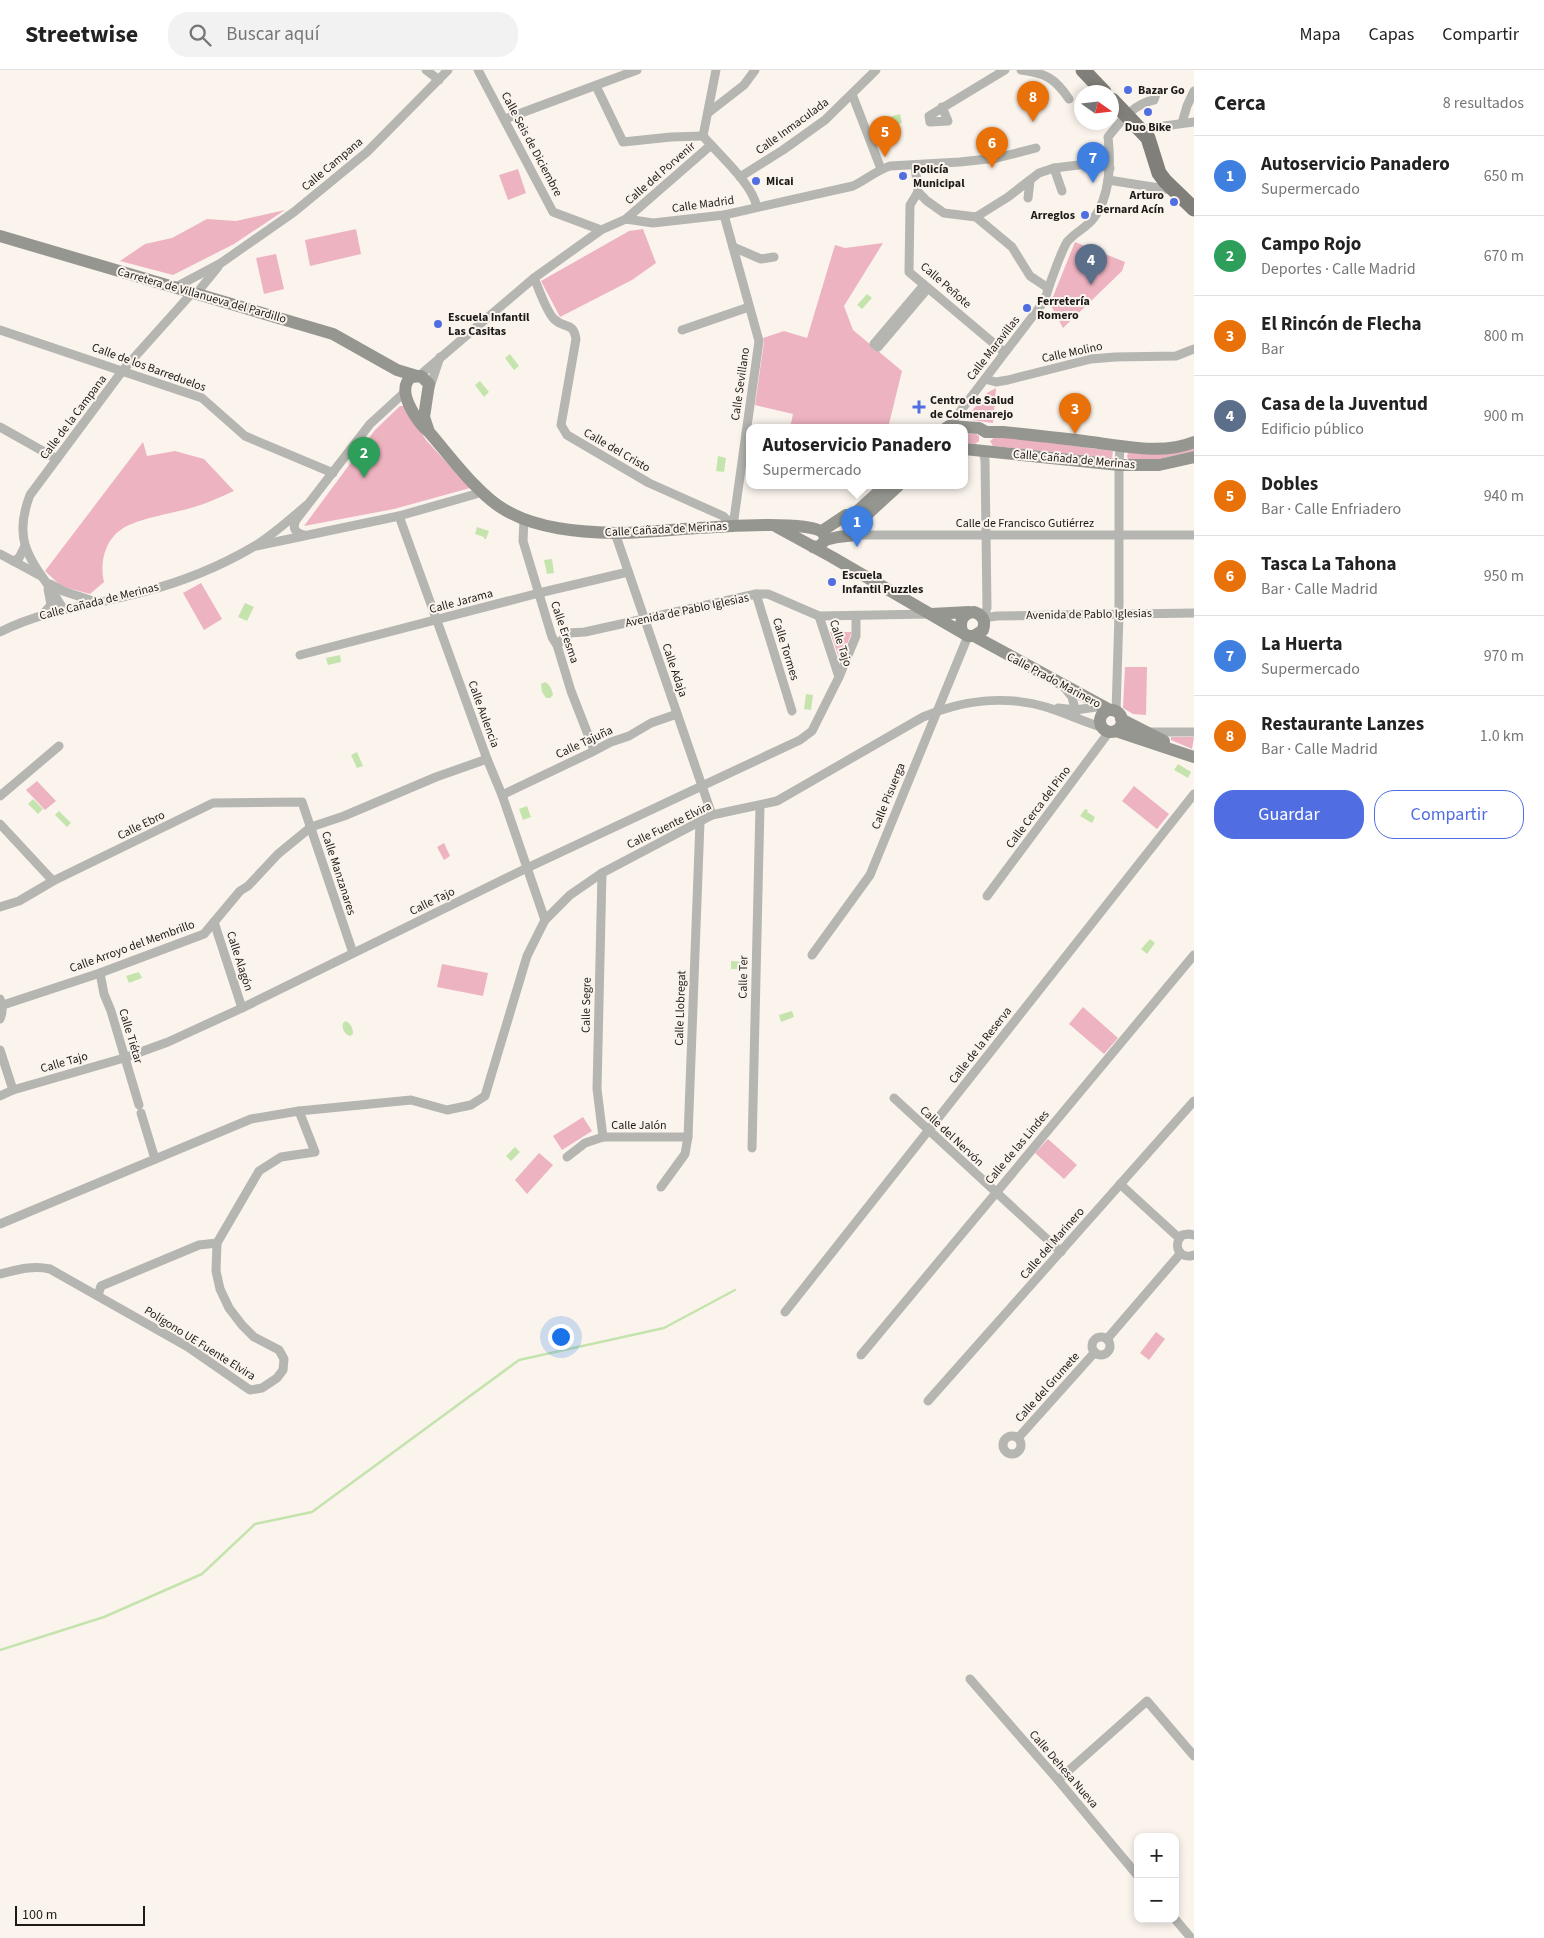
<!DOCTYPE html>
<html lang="es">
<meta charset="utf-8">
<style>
:root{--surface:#fff;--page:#f2f2f2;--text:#222;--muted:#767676;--line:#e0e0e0;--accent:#506ee2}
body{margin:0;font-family:"Source Sans 3",sans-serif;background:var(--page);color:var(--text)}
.controls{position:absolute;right:15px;bottom:15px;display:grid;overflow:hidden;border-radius:10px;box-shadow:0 2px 8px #0003}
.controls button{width:45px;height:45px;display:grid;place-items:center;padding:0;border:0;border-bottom:1px solid var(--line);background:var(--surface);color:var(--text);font:25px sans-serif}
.compass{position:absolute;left:1074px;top:15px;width:45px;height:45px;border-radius:50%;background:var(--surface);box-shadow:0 2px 8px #0003;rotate:104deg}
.scale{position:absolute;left:15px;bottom:12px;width:130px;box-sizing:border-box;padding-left:5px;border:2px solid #1d1b18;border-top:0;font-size:14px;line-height:18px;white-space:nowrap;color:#1d1b18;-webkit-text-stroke:4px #fbf4ed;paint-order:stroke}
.you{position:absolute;left:560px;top:1266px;width:18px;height:18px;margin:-12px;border:4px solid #fff;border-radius:50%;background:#1a73e8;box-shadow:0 0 0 8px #1a73e833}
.badge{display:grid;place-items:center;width:32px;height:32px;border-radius:50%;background:var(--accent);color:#fff;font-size:16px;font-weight:700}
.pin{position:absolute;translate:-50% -41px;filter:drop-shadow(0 1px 2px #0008)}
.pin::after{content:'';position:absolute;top:26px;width:18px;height:15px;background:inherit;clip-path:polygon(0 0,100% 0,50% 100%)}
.popup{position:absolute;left:746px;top:354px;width:222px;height:65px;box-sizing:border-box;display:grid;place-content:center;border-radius:10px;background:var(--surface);filter:drop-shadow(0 1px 4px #0005);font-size:16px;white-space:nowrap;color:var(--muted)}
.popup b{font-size:19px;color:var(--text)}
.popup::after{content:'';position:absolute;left:50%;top:100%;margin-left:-10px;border:10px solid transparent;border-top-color:var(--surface)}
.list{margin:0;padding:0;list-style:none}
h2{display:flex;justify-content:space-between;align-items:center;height:65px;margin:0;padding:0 20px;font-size:21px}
h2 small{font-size:16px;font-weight:400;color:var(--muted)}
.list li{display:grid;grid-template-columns:32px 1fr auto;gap:15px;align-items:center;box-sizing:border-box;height:80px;padding:0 20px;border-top:1px solid var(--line)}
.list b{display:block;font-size:19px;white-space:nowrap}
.list p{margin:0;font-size:16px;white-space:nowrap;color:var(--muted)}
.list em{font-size:16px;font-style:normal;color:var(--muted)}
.actions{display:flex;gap:10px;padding:15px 20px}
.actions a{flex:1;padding:11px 0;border:1px solid var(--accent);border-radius:20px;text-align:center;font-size:18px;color:var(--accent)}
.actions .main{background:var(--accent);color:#fff}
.icon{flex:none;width:28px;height:28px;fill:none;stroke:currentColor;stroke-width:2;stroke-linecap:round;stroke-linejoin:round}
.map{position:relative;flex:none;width:1194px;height:1868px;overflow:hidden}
header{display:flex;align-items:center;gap:30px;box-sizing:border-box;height:70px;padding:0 25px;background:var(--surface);border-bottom:1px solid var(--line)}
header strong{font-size:24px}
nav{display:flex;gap:28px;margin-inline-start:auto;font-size:18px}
.search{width:350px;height:45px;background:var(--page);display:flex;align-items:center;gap:12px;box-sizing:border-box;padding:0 18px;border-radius:20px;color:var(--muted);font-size:19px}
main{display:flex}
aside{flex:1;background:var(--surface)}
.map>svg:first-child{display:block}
</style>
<header>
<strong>Streetwise</strong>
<div class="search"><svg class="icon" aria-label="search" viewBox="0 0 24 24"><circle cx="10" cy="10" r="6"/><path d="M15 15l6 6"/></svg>Buscar aquí</div>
<nav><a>Mapa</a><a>Capas</a><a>Compartir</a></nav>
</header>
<main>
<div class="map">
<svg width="1194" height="1868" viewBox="0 0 1194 1868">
<rect width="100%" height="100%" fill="#fbf4ed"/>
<g fill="#eeb3c0">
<polygon points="518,99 526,123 508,130 499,105"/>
<polygon points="285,140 234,174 173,205 120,191 145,174 172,168 207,149 236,151"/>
<polygon points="356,159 361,184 310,196 305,170"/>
<polygon points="643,159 656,193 632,210 560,247 541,211 629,161"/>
<polygon points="1075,172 1125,192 1122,201 1063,258 1050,234"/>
<polygon points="883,173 844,236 853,260 902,301 888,358 790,358 793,344 755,335 764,272 763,268 784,261 807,268 835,175 845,178"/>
<polygon points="276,184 284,219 264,224 256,188"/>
<polygon points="996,318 993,353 965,349 987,323"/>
<polygon points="400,336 404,336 426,370 470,418 394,439 304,456 375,360"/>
<polygon points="964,363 976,364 979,366 979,371 975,374 965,373"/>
<polygon points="996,366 1113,381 1112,388 993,376 990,371"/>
<path d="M143 372 147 386 175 381 204 389 234 421C220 427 206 434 191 438 173 443 143 448 127 456 106 466 99 491 104 512L90 524 61 516 45 501Z"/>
<polygon points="1194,377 1194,381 1159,389 1128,389 1127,386 1128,383"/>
<polygon points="201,513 222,549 204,560 183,523"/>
<polygon points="830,562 852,562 840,591"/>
<polygon points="1125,597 1147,597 1146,645 1133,644 1123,638"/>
<polygon points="1171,667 1194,667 1192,679 1171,670"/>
<polygon points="37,711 56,731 45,740 26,720"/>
<polygon points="1134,716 1169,744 1157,759 1122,731"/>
<polygon points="444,773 450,786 444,790 437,777"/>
<polygon points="442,894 488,903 483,926 437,917"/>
<polygon points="1083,937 1118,968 1104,984 1069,954"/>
<polygon points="583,1047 592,1061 562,1080 553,1066"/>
<polygon points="1048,1069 1077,1095 1064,1109 1035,1083"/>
<polygon points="539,1083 553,1095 527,1124 515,1110"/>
<polygon points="1156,1262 1165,1269 1149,1290 1140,1283"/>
</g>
<g fill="#c5e4ad">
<polygon points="900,44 902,53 884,58 882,49"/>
<polygon points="867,224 872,228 862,239 857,235"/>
<polygon points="510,284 519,296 514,300 505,288"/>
<polygon points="480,311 489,322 484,327 475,315"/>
<polygon points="718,386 726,388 724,402 716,401"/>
<polygon points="477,457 489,461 486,469 484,469 484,467 475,464"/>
<polygon points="552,489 554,503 547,504 544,490"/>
<polygon points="245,533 254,537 247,551 238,547"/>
<polygon points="340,585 341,592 328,595 326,588"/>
<path d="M545 612C550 614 552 620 553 625L550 628H546L542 622 541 614Z"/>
<polygon points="806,624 813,625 811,640 804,639"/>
<polygon points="357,682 363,696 357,698 351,685"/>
<polygon points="1178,694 1191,702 1188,708 1174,700"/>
<polygon points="33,729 43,739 38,744 28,734"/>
<polygon points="527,736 531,747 523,750 519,739"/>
<polygon points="1085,739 1088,740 1087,742 1095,747 1092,753 1080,746"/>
<polygon points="59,741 71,753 67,757 55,745"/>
<polygon points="1150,869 1155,873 1147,884 1141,879"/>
<polygon points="731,891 746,892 746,899 731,899"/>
<polygon points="139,902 142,908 129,913 126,906"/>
<polygon points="792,941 794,947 781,952 779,945"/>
<path d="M346 951C351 954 353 958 353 964L350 966C345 965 341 958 343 953Z"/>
<polygon points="515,1077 520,1082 511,1091 506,1086"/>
</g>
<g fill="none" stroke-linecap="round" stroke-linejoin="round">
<polyline stroke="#c5e4ad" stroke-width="2.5" points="0,1580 104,1547 202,1504 255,1454 312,1442 519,1290 664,1258 735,1220"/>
<g stroke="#b5b5b1" stroke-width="9">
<polyline points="426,0 439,10"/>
<polyline points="478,0 553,142 601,160"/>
<path d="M716 0 703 66C719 85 751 112 757 137"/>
<path d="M1021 0C1045 3 1055 8 1069 29"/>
<polyline points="596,16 623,72 671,67 703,66"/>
<polyline points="852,24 881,99"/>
<polyline points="942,37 948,51 930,52 929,46 1005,0"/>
<polyline points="708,43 744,15 755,0"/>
<polyline points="505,49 637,0"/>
<polyline points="1182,53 1187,36 1194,21"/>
<polyline points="1143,63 1149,58 1194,52"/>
<polyline points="915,95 918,122 927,131 944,143 976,147 1012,177 1030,206 1048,218"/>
<polyline points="1054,98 1062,121"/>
<polyline points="740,107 783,80 825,50 876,0"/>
<polyline points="1108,110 1172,120"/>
<polyline points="918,122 910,135 909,202 1004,282"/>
<polyline points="1028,128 1030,111"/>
<polyline points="724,145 759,271 733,456"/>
<polyline points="976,147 1008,127 1039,103 1054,98 1095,93 1110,98"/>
<polyline points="626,149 711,75"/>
<polyline points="733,177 761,189 774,187"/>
<path d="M534 208C539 219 546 241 554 249 564 259 573 251 576 269L561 355 567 365 649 413 723 446 733 456"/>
<polyline points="924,215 874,274 878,277 928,218"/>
<polyline points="174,218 221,193 294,142 367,82 448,0"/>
<polyline points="196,224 218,197"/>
<polyline points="0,260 202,328 245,366 333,403"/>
<polyline points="682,260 749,237"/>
<path d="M419 306 534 208 601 160 626 149 653 153 724 145 853 116C866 110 877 100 890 96L960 92 997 88 1036 78"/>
<polyline points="985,309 996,312 1008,310 1091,289 1115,287 1176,286 1194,279"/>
<polyline points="429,320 440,287"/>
<path d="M949 356 1045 230C1048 218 1061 182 1067 172 1074 163 1086 158 1093 149 1110 127 1111 93 1108 67 1121 51 1133 34 1154 30L1157 21"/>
<polyline points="0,357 57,389"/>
<polyline points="399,446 487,689 502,725 545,850"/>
<polyline points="524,449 523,471 552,567 557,575 571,621 594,680"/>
<polyline points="615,463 712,745"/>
<path d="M304 465C295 463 292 458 296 450L370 354 405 322"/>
<polyline points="856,465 1194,465"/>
<polyline points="256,476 399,446 476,424 481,421"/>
<polyline points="0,484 41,506"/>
<polyline points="13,491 19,488 25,476"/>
<polyline points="50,514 63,521 96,532"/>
<polyline points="756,524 792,641"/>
<path d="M64 539C59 534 57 528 53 522 28 487 13 469 30 425L123 300 192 223"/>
<polyline points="44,543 51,535 48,519"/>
<polyline points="819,546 839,607"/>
<polyline points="983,547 987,538 985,390 983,380"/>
<polyline points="983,548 997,546 1194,543"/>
<path d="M0 562C48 538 93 536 143 522 181 512 219 497 253 477 272 466 290 449 307 435"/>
<polyline points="557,575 569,563 585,562 756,524 768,524 819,546 930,544"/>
<polyline points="300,585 539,523 628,502"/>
<polyline points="1064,617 1072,627 1076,643"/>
<polyline points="1058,638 1075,640 1104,636"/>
<polyline points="1116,642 1119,544 1119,395 1120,376"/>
<polyline points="1149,662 1194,662"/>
<polyline points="502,725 590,683 611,672 629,666 651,653 677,644"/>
<polyline points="0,726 59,676"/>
<polyline points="0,754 53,811"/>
<polyline points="602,803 597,1019 603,1067"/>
<polyline points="987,826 1109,662"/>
<polyline points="0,837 19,831 53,811 213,733 302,732 353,883"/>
<polyline points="214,852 242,938"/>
<polyline points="812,885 870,805 968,566"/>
<polyline points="100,903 104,924 111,941 139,1035"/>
<path d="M0 929C3 936 3 942 0 949"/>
<polyline points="3,935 100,903 204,864 240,821 248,816 278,784 311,757 344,746 436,707 487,689"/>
<polyline points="0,980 13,1020"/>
<polyline points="0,1026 13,1020 124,988 168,972 242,938 527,798 800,670 812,661 839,607 856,566 856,546"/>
<polyline points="894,1028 1061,1182"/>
<polyline points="141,1043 155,1089"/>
<polyline points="752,1078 760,736"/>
<polyline points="567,1087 585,1073 603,1067 688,1067"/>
<polyline points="1120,1114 1179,1168"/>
<polyline points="661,1117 685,1084 688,1067 700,752"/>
<path d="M0 1154 251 1049 299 1041 411 1030 447 1040 471 1035 485 1026 527 886 545 850 570 825 602 803 712 745 777 731 923 647C962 630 1005 625 1046 637 1065 643 1082 651 1101 657"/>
<path d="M1194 1165 1189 1164 1182 1165C1172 1176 1180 1190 1194 1185"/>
<path d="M0 1204C17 1200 32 1195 50 1199L188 1277 250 1320 262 1318 277 1308 283 1300 284 1289 279 1280 254 1267 242 1255 229 1238 220 1219 216 1201 217 1173 259 1101 281 1087 315 1082 299 1041"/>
<polyline points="98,1225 101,1216 199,1175 217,1173"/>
<polyline points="785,1242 1194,724"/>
<circle cx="1101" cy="1276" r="9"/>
<polyline points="1107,1269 1180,1184"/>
<polyline points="861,1285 1194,885"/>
<polyline points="928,1331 1194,1031"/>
<circle cx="1012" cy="1375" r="9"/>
<polyline points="1018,1368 1095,1282"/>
<polyline points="970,1609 1058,1710 1138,1806"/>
<polyline points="1058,1710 1147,1631 1194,1686"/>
<polyline points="1175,1849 1191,1868"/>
</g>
<g stroke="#969690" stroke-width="12">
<polyline points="0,166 333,264 397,300 417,306"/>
<polyline points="946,358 949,356 979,358 986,362"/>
<path d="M429 362 424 347 429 314 421 306 412 307C394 318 417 353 429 362 449 385 478 425 505 440 537 459 579 462 615 463 647 464 810 444 824 464L825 470 820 476 813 477"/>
<path d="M986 362H1003C1032 365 1061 368 1091 372 1123 376 1163 385 1194 372"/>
<polyline points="964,379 1119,395 1159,395 1194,387"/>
<polyline points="853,445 885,416"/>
<polyline points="860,451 898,416"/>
<path d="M777 457 832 487 968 566H974L983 560C986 551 983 545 974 542 963 543 959 551 962 561"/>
<polyline points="822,461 846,445 856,446 861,454 860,461 856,465 838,467 825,470"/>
<polyline points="931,544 969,542"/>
<polyline points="974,566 1110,640"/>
<circle cx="1111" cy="651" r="11"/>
<polyline points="1121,649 1164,671"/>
<polyline points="1116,661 1194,687"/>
</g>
<g stroke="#807f79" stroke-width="15">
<polyline points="1083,0 1104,22"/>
<polyline points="1112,30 1148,68 1159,103 1165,111 1194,139"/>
</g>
</g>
<g fill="#506ee2" stroke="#fbf4ed" stroke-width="2">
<circle cx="1128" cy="20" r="5"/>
<circle cx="1148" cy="42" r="5"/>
<circle cx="903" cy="106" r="5"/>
<circle cx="756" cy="111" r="5"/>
<circle cx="1174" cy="132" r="5"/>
<circle cx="1085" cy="145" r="5"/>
<circle cx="1027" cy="238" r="5"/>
<circle cx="438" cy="254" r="5"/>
<path d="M916.5 329.5h5v5h5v5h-5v5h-5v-5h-5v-5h5z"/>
<circle cx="832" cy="512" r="5"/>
</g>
<g text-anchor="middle" stroke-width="4" stroke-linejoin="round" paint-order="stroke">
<g font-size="12" font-weight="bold" fill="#1d1b18" stroke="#fbf4ed" text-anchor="start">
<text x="1138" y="24">Bazar Go</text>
<text x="1148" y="61" text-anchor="middle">Duo Bike</text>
<text x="913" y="103">Policía<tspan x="913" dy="14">Municipal</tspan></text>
<text x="766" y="115">Micai</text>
<text x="1164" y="129" text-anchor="end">Arturo<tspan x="1164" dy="14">Bernard Acín</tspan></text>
<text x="1075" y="149" text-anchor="end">Arreglos</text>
<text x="1037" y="235">Ferretería<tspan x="1037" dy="14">Romero</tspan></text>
<text x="448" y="251">Escuela Infantil<tspan x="448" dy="14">Las Casitas</tspan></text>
<text x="930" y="334">Centro de Salud<tspan x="930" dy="14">de Colmenarejo</tspan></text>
<text x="842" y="509">Escuela<tspan x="842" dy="14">Infantil Puzzles</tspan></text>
</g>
<g font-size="12" fill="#1d1b18" stroke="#fbf4ed">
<text transform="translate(792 56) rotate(-36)" y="4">Calle Inmaculada</text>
<text transform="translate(532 74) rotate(62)" y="4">Calle Seis de Diciembre</text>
<text transform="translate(332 94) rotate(-40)" y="4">Calle Campana</text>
<text transform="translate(660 103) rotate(-41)" y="4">Calle del Porvenir</text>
<text transform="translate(703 134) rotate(-8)" y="4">Calle Madrid</text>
<text transform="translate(946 215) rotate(41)" y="4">Calle Peñote</text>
<text transform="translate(202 225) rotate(16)" y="4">Carretera de Villanueva del Pardillo</text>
<text transform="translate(993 278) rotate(-52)" y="4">Calle Maravillas</text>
<text transform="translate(1072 282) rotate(-12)" y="4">Calle Molino</text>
<text transform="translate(149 297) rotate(20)" y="4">Calle de los Barreduelos</text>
<text transform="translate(740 314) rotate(-82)" y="4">Calle Sevillano</text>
<text transform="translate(73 347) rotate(-53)" y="4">Calle de la Campana</text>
<text transform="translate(617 380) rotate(30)" y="4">Calle del Cristo</text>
<text transform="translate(1074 389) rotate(5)" y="4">Calle Cañada de Merinas</text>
<text x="1025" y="457">Calle de Francisco Gutiérrez</text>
<text transform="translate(666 459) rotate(-3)" y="4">Calle Cañada de Merinas</text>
<text transform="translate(99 531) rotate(-14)" y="4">Calle Cañada de Merinas</text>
<text transform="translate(461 531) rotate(-15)" y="4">Calle Jarama</text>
<text transform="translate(687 540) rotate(-12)" y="4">Avenida de Pablo Iglesias</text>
<text transform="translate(1089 544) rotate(-1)" y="4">Avenida de Pablo Iglesias</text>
<text transform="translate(565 562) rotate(71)" y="4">Calle Eresma</text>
<text transform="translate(841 573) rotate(72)" y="4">Calle Tajo</text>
<text transform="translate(786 579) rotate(73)" y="4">Calle Tormes</text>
<text transform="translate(675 600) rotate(71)" y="4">Calle Adaja</text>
<text transform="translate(1054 610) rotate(28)" y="4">Calle Prado Marinero</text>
<text transform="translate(484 644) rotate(70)" y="4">Calle Aulencia</text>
<text transform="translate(584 672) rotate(-25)" y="4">Calle Tajuña</text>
<text transform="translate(888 726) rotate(-68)" y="4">Calle Pisuerga</text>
<text transform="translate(1038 737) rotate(-53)" y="4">Calle Cerca del Pino</text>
<text transform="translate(141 755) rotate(-26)" y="4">Calle Ebro</text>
<text transform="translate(669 755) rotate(-26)" y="4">Calle Fuente Elvira</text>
<text transform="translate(339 803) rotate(72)" y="4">Calle Manzanares</text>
<text transform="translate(432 831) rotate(-26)" y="4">Calle Tajo</text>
<text transform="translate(132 876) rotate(-20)" y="4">Calle Arroyo del Membrillo</text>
<text transform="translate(240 891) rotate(72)" y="4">Calle Alagón</text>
<text transform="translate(743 907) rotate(-89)" y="4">Calle Ter</text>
<text transform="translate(586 935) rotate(-89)" y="4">Calle Segre</text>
<text transform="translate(680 938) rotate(-88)" y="4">Calle Llobregat</text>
<text transform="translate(131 966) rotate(73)" y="4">Calle Tiétar</text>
<text transform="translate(980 975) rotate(-52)" y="4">Calle de la Reserva</text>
<text transform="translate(64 992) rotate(-16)" y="4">Calle Tajo</text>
<text x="639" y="1059">Calle Jalón</text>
<text transform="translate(952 1066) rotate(43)" y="4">Calle del Nervón</text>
<text transform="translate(1017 1077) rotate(-50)" y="4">Calle de las Lindes</text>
<text transform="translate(1052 1173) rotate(-49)" y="4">Calle del Marinero</text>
<text transform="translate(200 1273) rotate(32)" y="4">Polígono UE Fuente Elvira</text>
<text transform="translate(1047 1317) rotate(-48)" y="4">Calle del Grumete</text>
<text transform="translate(1064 1699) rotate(49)" y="4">Calle Dehesa Nueva</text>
</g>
</g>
</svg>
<div class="controls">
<button>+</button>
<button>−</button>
</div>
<svg class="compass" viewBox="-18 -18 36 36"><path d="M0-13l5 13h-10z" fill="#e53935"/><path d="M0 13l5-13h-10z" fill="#767676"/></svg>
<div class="scale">100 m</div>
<div class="you"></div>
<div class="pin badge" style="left:857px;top:477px;background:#3f7fe0">1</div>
<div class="popup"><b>Autoservicio Panadero</b>Supermercado</div>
<div class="pin badge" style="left:364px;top:408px;background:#2e9e5b">2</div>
<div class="pin badge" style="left:1075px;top:364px;background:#e8710a">3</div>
<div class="pin badge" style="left:1091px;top:215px;background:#5c6f8a">4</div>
<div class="pin badge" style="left:885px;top:87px;background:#e8710a">5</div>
<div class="pin badge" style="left:992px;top:98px;background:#e8710a">6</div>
<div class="pin badge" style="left:1093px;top:113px;background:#3f7fe0">7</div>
<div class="pin badge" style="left:1033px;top:52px;background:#e8710a">8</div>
</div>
<aside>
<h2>Cerca<small>8 resultados</small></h2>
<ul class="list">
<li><span class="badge" style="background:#3f7fe0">1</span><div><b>Autoservicio Panadero</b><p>Supermercado</p></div><em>650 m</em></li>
<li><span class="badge" style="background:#2e9e5b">2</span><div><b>Campo Rojo</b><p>Deportes · Calle Madrid</p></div><em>670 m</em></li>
<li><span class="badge" style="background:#e8710a">3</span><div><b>El Rincón de Flecha</b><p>Bar</p></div><em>800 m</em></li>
<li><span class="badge" style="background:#5c6f8a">4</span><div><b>Casa de la Juventud</b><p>Edificio público</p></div><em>900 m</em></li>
<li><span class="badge" style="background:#e8710a">5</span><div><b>Dobles</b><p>Bar · Calle Enfriadero</p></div><em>940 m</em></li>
<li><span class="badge" style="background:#e8710a">6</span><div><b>Tasca La Tahona</b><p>Bar · Calle Madrid</p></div><em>950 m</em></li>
<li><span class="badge" style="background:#3f7fe0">7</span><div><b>La Huerta</b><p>Supermercado</p></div><em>970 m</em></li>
<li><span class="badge" style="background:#e8710a">8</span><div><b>Restaurante Lanzes</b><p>Bar · Calle Madrid</p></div><em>1.0 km</em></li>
</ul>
<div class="actions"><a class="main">Guardar</a><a>Compartir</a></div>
</aside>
</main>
